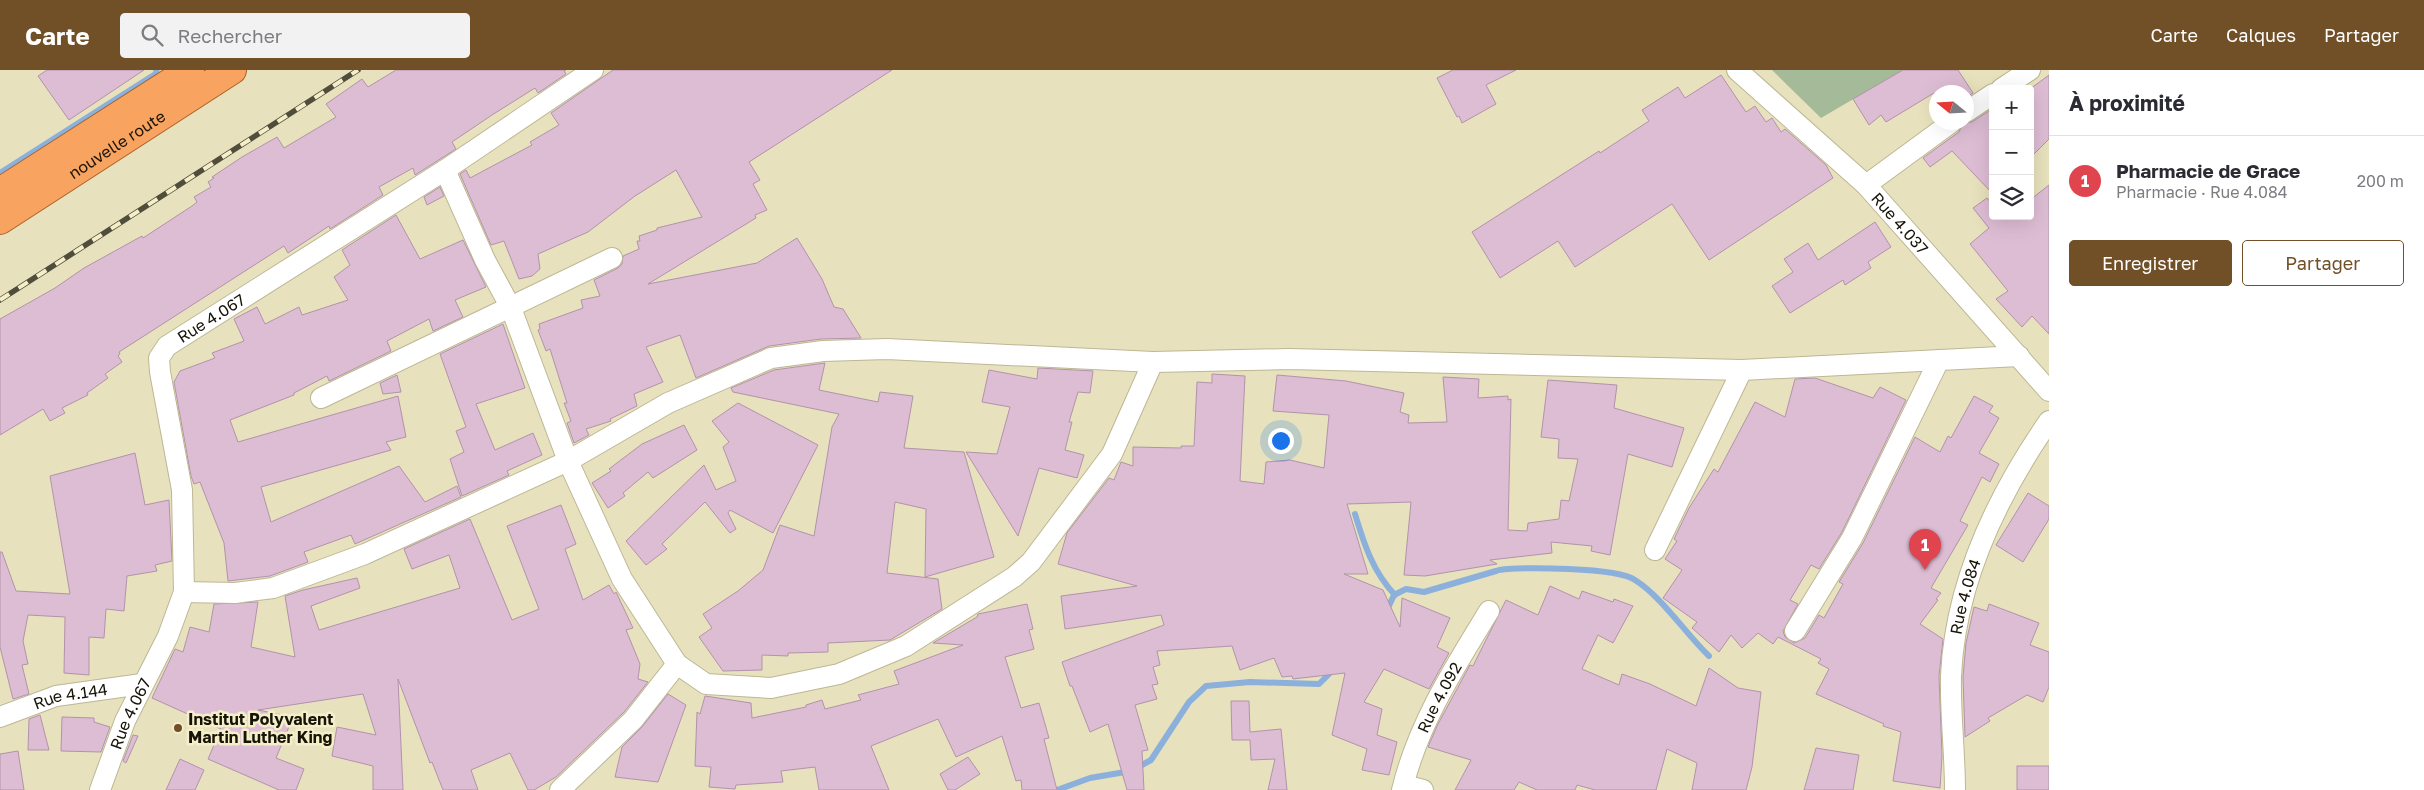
<!DOCTYPE html>
<html lang="fr">
<meta charset="utf-8">
<style>
:root{--surface:#fff;--page:#f2f2f3;--text:#2b2b33;--muted:#7c7c81;--line:#e1e1e2;--accent:#714f27}
body{margin:0;font-family:"Golos Text",sans-serif;background:var(--page);color:var(--text)}
.controls{position:absolute;right:15px;top:15px;display:grid;overflow:hidden;border-radius:5px;box-shadow:0 5px 20px #0002}
.controls button{width:45px;height:45px;display:grid;place-items:center;padding:0;border:0;border-bottom:1px solid var(--line);background:var(--surface);color:var(--text);font:25px sans-serif}
.compass{position:absolute;left:1929px;top:15px;width:45px;height:45px;border-radius:50%;background:var(--surface);box-shadow:0 5px 20px #0002;rotate:288deg}
.you{position:absolute;left:1280px;top:370px;width:18px;height:18px;margin:-12px;border:4px solid #fff;border-radius:50%;background:#1a73e8;box-shadow:0 0 0 8px #1a73e833}
.badge{display:grid;place-items:center;width:32px;height:32px;border-radius:50%;background:var(--accent);color:#fff;font-size:16px;font-weight:700}
.pin{position:absolute;translate:-50% -41px;filter:drop-shadow(0 1px 2px #0008)}
.pin::after{content:'';position:absolute;top:26px;width:18px;height:15px;background:inherit;clip-path:polygon(0 0,100% 0,50% 100%)}
.list{margin:0;padding:0;list-style:none}
h2{display:flex;justify-content:space-between;align-items:center;height:65px;margin:0;padding:0 20px;font-size:21px}
h2 small{font-size:16px;font-weight:400;color:var(--muted)}
.list li{display:grid;grid-template-columns:32px 1fr auto;gap:15px;align-items:center;box-sizing:border-box;height:90px;padding:0 20px;border-top:1px solid var(--line)}
.list b{display:block;font-size:19px;white-space:nowrap}
.list p{margin:0;font-size:16px;white-space:nowrap;color:var(--muted)}
.list em{font-size:16px;font-style:normal;color:var(--muted)}
.actions{display:flex;gap:10px;padding:15px 20px}
.actions a{flex:1;padding:11px 0;border:1px solid var(--accent);border-radius:5px;text-align:center;font-size:18px;color:var(--accent)}
.actions .main{background:var(--accent);color:#fff}
.icon{flex:none;width:28px;height:28px;fill:none;stroke:currentColor;stroke-width:2;stroke-linecap:round;stroke-linejoin:round}
.map{position:relative;flex:none;width:2049px;height:720px;overflow:hidden}
header{display:flex;align-items:center;gap:30px;box-sizing:border-box;height:70px;padding:0 25px;background:var(--accent);color:#fff}
header strong{font-size:24px}
nav{display:flex;gap:28px;margin-inline-start:auto;font-size:18px}
.search{width:350px;height:45px;background:var(--page);display:flex;align-items:center;gap:12px;box-sizing:border-box;padding:0 18px;border-radius:5px;color:var(--muted);font-size:19px}
main{display:flex}
aside{flex:1;background:var(--surface)}
.map>svg:first-child{display:block}
</style>
<header>
<strong>Carte</strong>
<div class="search"><svg class="icon" aria-label="search" viewBox="0 0 24 24"><circle cx="10" cy="10" r="6"/><path d="M15 15l6 6"/></svg>Rechercher</div>
<nav><a>Carte</a><a>Calques</a><a>Partager</a></nav>
</header>
<main>
<div class="map">
<svg width="2049" height="720" viewBox="0 0 2049 720">
<rect width="100%" height="100%" fill="#e7e1bd"/>
<polygon fill="#a4ba98" points="1772,0 1903,0 1821,48"/>
<g fill="none" stroke-linecap="round" stroke-linejoin="round">
<g stroke="#8cb0dc" stroke-width="6">
<polyline points="0,103 157,3 156,0"/>
<path d="M1355 444C1364 474 1373 502 1395 525"/>
<path d="M1499 500C1523 497 1616 497 1635 510 1662 527 1685 563 1709 586"/>
<polyline points="1387,540 1394,525 1406,519 1424,522 1496,501"/>
<polyline points="1057,720 1090,708 1131,701 1151,690 1189,632 1206,616 1250,612 1319,614 1334,599"/>
</g>
</g>
<g fill="#ddbdd4" stroke="#b293aa">
<polygon points="47,0 144,0 69,50 38,6"/>
<polygon points="396,0 566,0 564,1 566,4 538,23 535,18 492,45 452,72 456,79 415,105 413,98 379,117 383,125 330,159 329,156 288,183 284,176 119,282 120,284 118,286 122,292 105,304 108,308 87,323 88,325 62,338 65,343 50,351 43,339 0,365 0,249 55,218 84,198 142,166 143,168 192,136 197,132 194,127 211,117 208,112 214,108 212,107 242,87 277,67 284,78 336,47 326,34 362,9 368,17"/>
<polygon points="613,0 892,0 749,92 760,110 753,114 767,140 755,145 756,148 648,214 757,193 797,168 822,209 834,237 843,239 861,268 821,269 769,276 696,308 680,265 646,277 663,312 634,324 637,336 610,349 611,351 586,359 589,365 574,373 567,353 571,351 564,333 567,333 550,279 546,281 538,260 540,259 539,254 583,238 581,230 600,226 594,210 618,198 622,194 623,186 639,179 637,171 640,171 639,166 657,160 657,158 702,147 676,100 635,126 588,162 538,184 540,199 532,206 519,209 504,171 491,175 460,104 466,100 470,108 532,75 530,72 559,55 551,43"/>
<polygon points="1453,0 1516,0 1486,15 1496,34 1462,53 1459,46 1457,47 1437,8"/>
<polygon points="1903,0 1958,0 1973,23 1966,27 1966,22 1936,22 1936,28 1934,23 1886,52 1881,45 1869,55 1853,29"/>
<polygon points="1721,5 1746,42 1755,36 1766,52 1772,48 1781,62 1785,59 1826,95 1833,108 1709,190 1672,134 1575,197 1558,171 1500,208 1472,162 1599,81 1600,83 1649,51 1642,40 1678,17 1685,28"/>
<polygon points="2049,5 2049,69 2030,88 2030,19"/>
<polygon points="1989,41 1993,45 1993,124 1952,81 1930,97 1923,88 1959,62 1963,53 1972,52"/>
<polygon points="2049,115 2049,264 2032,246 2022,257 1996,229 2008,221 1970,174 1989,158 1973,138 1987,128 1993,135 1993,146 2030,146 2030,130"/>
<polygon points="440,117 444,126 427,135 424,127"/>
<polygon points="396,145 420,189 463,170 486,217 455,230 463,247 433,261 429,249 387,271 391,281 329,311 327,306 294,323 294,325 230,350 238,372 398,326 406,367 386,372 391,380 261,417 271,452 399,396 425,432 457,416 461,427 355,474 351,465 304,482 308,492 270,506 228,511 224,473 200,412 194,414 191,406 174,312 180,301 215,288 212,283 244,271 234,249 257,237 265,254 299,237 302,245 348,230 334,207 350,195 342,180"/>
<polygon points="1875,152 1891,177 1868,192 1871,198 1845,215 1843,210 1790,243 1772,216 1793,202 1784,189 1808,173 1818,190"/>
<polygon points="503,254 525,318 476,334 495,380 533,363 542,385 507,401 509,405 462,426 450,389 464,382 456,361 466,357 440,284"/>
<polygon points="825,293 819,320 878,332 880,322 913,326 904,378 964,382 994,487 925,507 926,439 895,432 887,503 938,509 942,539 890,570 828,573 828,582 788,583 788,586 762,585 762,600 723,601 699,567 712,558 703,544 738,521 763,500 780,455 814,466 832,357 839,344 733,322 731,318 774,300"/>
<polygon points="1038,298 1093,301 1090,323 1078,322 1069,352 1072,352 1065,380 1084,385 1077,408 1039,398 1018,466 966,382 997,384 1010,337 982,332 989,300 1037,309"/>
<polygon points="1212,304 1245,306 1240,411 1264,414 1266,392 1290,390 1324,398 1329,345 1273,341 1277,305 1346,311 1404,323 1400,342 1409,345 1408,353 1447,352 1443,307 1479,309 1478,328 1508,326 1508,330 1511,329 1508,460 1527,461 1528,453 1559,449 1561,430 1569,431 1578,389 1558,388 1559,369 1541,367 1548,310 1617,315 1614,338 1684,358 1672,397 1628,384 1610,485 1591,481 1592,476 1551,472 1552,483 1490,490 1497,494 1425,506 1404,505 1411,432 1347,434 1368,504 1344,504 1383,520 1400,557 1402,528 1450,548 1437,577 1449,583 1429,619 1384,599 1364,632 1382,639 1377,665 1397,672 1389,705 1362,700 1367,679 1332,665 1345,603 1293,609 1292,606 1282,607 1274,588 1240,600 1232,576 1157,581 1160,595 1153,597 1158,614 1152,615 1157,629 1135,635 1148,680 1142,681 1144,720 1127,720 1108,654 1090,662 1072,616 1070,616 1062,592 1164,555 1161,545 1065,559 1061,526 1137,516 1058,494 1067,463 1109,408 1114,410 1121,392 1133,396 1133,377 1181,378 1181,376 1194,376 1197,312 1212,313"/>
<polygon points="397,305 401,322 383,324 380,313"/>
<polygon points="1815,308 1873,328 1880,317 1906,330 1842,462 1819,499 1811,495 1790,530 1798,534 1783,561 1785,567 1794,573 1805,568 1819,545 1824,548 1843,514 1839,512 1863,473 1915,367 1940,382 1948,366 1951,368 1974,326 1993,336 1989,342 1999,348 1979,383 1999,394 1990,412 1982,407 1960,451 1968,455 1931,518 1941,523 1936,529 1938,530 1920,554 1943,569 1939,606 1942,686 1940,718 1893,711 1901,662 1883,656 1884,654 1816,624 1829,599 1818,593 1821,589 1778,567 1773,574 1758,563 1742,578 1731,565 1719,582 1692,558 1697,552 1663,528 1682,500 1665,489 1677,471 1674,469 1689,438 1714,399 1718,402 1755,332 1785,347 1795,309"/>
<polygon points="738,333 818,375 773,463 730,440 728,443 736,459 730,463 705,432 662,474 667,479 646,495 626,471 704,395 716,420 736,411 723,377 729,372 712,351"/>
<polygon points="684,355 697,380 653,408 648,402 623,423 625,426 608,438 592,413 611,401 609,399 642,374"/>
<polygon points="135,383 145,435 169,430 172,491 155,495 157,501 127,506 124,541 106,539 104,568 89,567 89,605 64,603 65,547 28,545 23,571 28,594 22,595 29,624 13,629 0,577 0,482 2,482 16,521 70,524 50,406"/>
<polygon points="2028,423 2049,436 2049,449 2023,492 1996,475"/>
<polygon points="561,435 576,474 565,479 583,530 609,515 614,524 616,522 633,558 626,560 640,594 638,609 648,612 624,642 556,707 534,720 528,720 510,683 471,700 478,720 443,720 432,692 430,693 398,609 403,720 373,720 373,696 332,686 337,657 376,665 363,624 258,640 293,647 276,688 304,699 296,720 279,720 208,689 221,659 152,628 175,579 183,582 190,557 209,562 214,534 258,532 251,577 295,587 285,526 303,520 357,508 360,518 311,536 319,560 460,518 449,485 412,499 404,479 470,449 512,550 539,539 507,456"/>
<polygon points="1550,516 1579,529 1582,521 1613,532 1614,529 1633,536 1613,573 1598,565 1582,599 1619,615 1622,604 1650,614 1696,636 1709,598 1738,618 1761,622 1752,697 1746,720 1692,720 1697,693 1667,679 1656,720 1595,720 1577,715 1575,720 1537,720 1519,712 1514,720 1455,720 1471,690 1428,677 1438,654 1470,595 1473,596 1506,530 1538,545"/>
<polygon points="1027,534 1033,559 1029,560 1034,579 1005,587 1021,638 1039,633 1049,668 1044,669 1057,720 1022,720 1021,710 1016,711 1002,666 956,687 938,649 871,676 889,720 819,720 815,697 781,701 783,712 736,715 735,719 709,717 711,697 695,696 697,642 700,644 705,626 751,633 752,648 806,637 806,635 822,630 825,639 861,630 858,625 899,614 894,601 963,575 933,573 977,547 978,544"/>
<polygon points="1989,534 2039,553 2030,575 2049,582 2049,617 2043,632 2027,625 1988,648 1990,651 1965,667 1963,607 1966,573 1974,537 1987,541"/>
<polygon points="668,624 686,635 658,712 615,707 622,677 642,657"/>
<polygon points="1231,631 1249,631 1250,662 1281,659 1287,720 1268,720 1275,689 1251,690 1250,670 1232,670"/>
<polygon points="40,645 49,680 28,680 29,649"/>
<polygon points="62,647 94,648 94,652 110,657 101,682 61,681"/>
<polygon points="133,665 138,666 126,693 123,691"/>
<polygon points="1816,678 1859,685 1853,720 1804,720"/>
<polygon points="18,681 24,720 0,720 0,684"/>
<polygon points="968,687 980,704 955,720 948,720 940,704"/>
<polygon points="180,689 204,700 195,720 166,720"/>
<rect x="2017" y="696" width="32" height="24"/>
</g>
<g fill="none" stroke-linecap="round" stroke-linejoin="round">
<defs>
<g id="minor">
<path id="s1" d="M1737 0 1866 115 2049 321"/>
<polyline points="2001,19 2030,0"/>
<polyline points="1966,42 1993,24"/>
<polyline points="445,100 485,190 511,238 568,391 622,509 677,594 706,614 771,618 839,604 906,576 1014,507 1031,492 1112,384 1153,292"/>
<polyline points="1866,115 1952,52"/>
<polyline points="321,328 612,188"/>
<polyline points="1655,480 1742,300"/>
<polyline points="184,522 235,523 273,518 365,484 568,391 668,333 771,288 823,281 887,279 1153,292 1289,289 1742,300 2019,286"/>
<polyline points="1795,561 1852,468 1939,290"/>
<path id="s2" d="M0 647 56 626 142 614"/>
<polyline points="1404,715 1423,720"/>
<path id="s3" d="M100 720 125 651 168 566 184 522 182 420 160 302 159 288 167 276 445 100 593 0"/>
<polyline points="560,720 633,650 677,594"/>
<path id="s4" d="M1402 720C1418 654 1454 598 1489 541"/>
<path id="s5" d="M1955 720C1955 682 1950 644 1951 606 1955 514 1997 426 2049 351"/>
</g>
<g id="trunk">
<polyline points="0,122 190,0"/>
<path id="s6" d="M0 150 232 0"/>
</g>
</defs>
<use href="#minor" stroke="#bdb794" stroke-width="22"/>
<use href="#trunk" stroke="#a86228" stroke-width="30"/>
<use href="#minor" stroke="#fff" stroke-width="20"/>
<use href="#trunk" stroke="#f8a360" stroke-width="28"/>
<defs>
<polyline id="rail" points="0,230 358,0"/>
</defs>
<use href="#rail" stroke="#514d3b" stroke-width="5.5"/>
<use href="#rail" stroke="#f4eec9" stroke-width="4" stroke-dasharray="11" stroke-linecap="butt"/>
</g>
<circle fill="#714f27" stroke="#f4eec9" stroke-width="2" cx="178" cy="658" r="5"/>
<g text-anchor="middle" stroke-width="5" stroke-linejoin="round" paint-order="stroke">
<g font-size="16" fill="#161307" stroke="#f4eec9">
<text dy="6" stroke="none"><textPath href="#s6" startOffset="139">nouvelle route</textPath></text>
<text dy="6" stroke="none"><textPath href="#s1" startOffset="224">Rue 4.037</textPath></text>
<text dy="6" stroke="none"><textPath href="#s3" startOffset="518">Rue 4.067</textPath></text>
<text dy="6" stroke="none"><textPath href="#s5" startOffset="195">Rue 4.084</textPath></text>
<text dy="6" stroke="none"><textPath href="#s2" startOffset="74">Rue 4.144</textPath></text>
<text dy="6" stroke="none"><textPath href="#s4" startOffset="100">Rue 4.092</textPath></text>
<text dy="6" stroke="none"><textPath href="#s3" startOffset="82">Rue 4.067</textPath></text>
</g>
<g font-size="16" font-weight="bold" fill="#161307" stroke="#f4eec9" text-anchor="start">
<text x="188" y="655">Institut Polyvalent<tspan x="188" dy="18">Martin Luther King</tspan></text>
</g>
</g>
</svg>
<div class="controls">
<button>+</button>
<button>−</button>
<button><svg class="icon" aria-label="layers" viewBox="0 0 24 24"><path d="M12 4l9 5-9 5-9-5zM3 14l9 5 9-5"/></svg></button>
</div>
<svg class="compass" viewBox="-18 -18 36 36"><path d="M0-13l5 13h-10z" fill="#e53935"/><path d="M0 13l5-13h-10z" fill="#7c7c81"/></svg>
<div class="you"></div>
<div class="pin badge" style="left:1925px;top:500px;background:#e0444e">1</div>
</div>
<aside>
<h2>À proximité<small></small></h2>
<ul class="list">
<li><span class="badge" style="background:#e0444e">1</span><div><b>Pharmacie de Grace</b><p>Pharmacie · Rue 4.084</p></div><em>200 m</em></li>
</ul>
<div class="actions"><a class="main">Enregistrer</a><a>Partager</a></div>
</aside>
</main>
